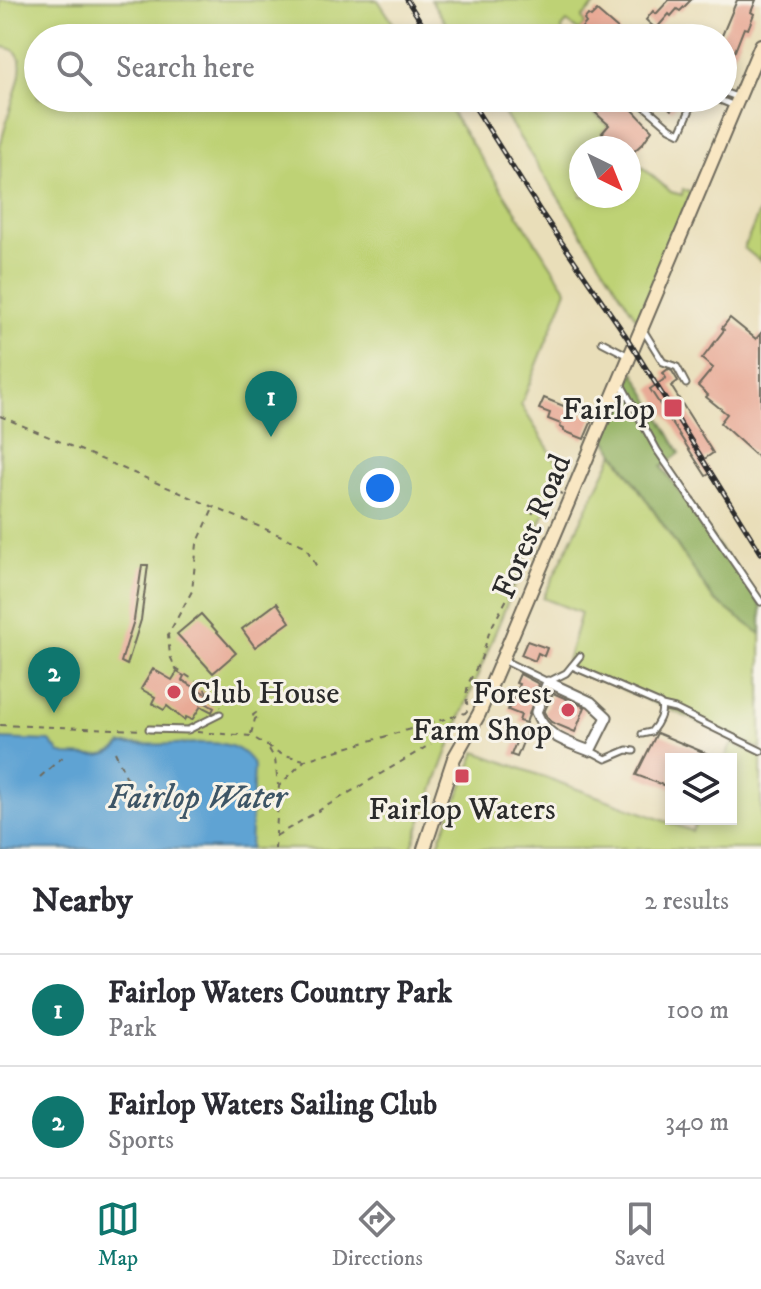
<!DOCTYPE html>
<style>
:root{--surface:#fff;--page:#f7f7f7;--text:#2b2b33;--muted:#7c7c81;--line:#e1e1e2;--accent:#0f766e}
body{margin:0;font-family:"IM FELL DW Pica",serif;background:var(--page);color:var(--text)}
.controls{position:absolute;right:24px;bottom:24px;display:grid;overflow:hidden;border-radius:0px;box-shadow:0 4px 12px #0003}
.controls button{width:72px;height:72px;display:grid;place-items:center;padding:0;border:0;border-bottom:2px solid var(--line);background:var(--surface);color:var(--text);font:40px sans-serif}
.compass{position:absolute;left:569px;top:136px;width:72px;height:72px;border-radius:50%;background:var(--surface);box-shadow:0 4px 12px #0003;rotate:137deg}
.you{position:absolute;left:380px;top:488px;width:28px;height:28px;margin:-20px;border:6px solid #fff;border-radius:50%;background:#1a73e8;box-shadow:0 0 0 12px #1a73e833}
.badge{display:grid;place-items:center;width:52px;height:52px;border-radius:50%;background:var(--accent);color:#fff;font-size:26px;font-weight:700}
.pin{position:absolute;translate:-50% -66px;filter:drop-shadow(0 2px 4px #0008)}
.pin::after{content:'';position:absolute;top:42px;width:28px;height:24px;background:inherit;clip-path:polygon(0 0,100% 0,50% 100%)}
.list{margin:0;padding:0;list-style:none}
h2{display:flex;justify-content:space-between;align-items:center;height:104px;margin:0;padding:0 32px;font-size:34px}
h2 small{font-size:26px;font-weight:400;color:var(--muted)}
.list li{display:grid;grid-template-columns:52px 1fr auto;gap:24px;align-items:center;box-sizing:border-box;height:112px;padding:0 32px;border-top:2px solid var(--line)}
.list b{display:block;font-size:30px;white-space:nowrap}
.list p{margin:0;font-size:26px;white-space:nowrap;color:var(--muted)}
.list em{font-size:26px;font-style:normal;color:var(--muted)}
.icon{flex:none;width:44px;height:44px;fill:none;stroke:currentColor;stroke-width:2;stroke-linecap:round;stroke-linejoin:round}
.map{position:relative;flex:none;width:761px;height:849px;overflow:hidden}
.search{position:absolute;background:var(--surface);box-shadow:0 4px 12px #0003;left:24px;right:24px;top:24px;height:88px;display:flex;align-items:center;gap:20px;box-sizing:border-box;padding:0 28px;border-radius:44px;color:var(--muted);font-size:30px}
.sheet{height:328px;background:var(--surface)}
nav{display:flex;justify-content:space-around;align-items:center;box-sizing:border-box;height:112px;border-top:2px solid var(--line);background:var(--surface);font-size:22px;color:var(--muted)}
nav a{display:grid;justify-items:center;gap:4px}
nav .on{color:var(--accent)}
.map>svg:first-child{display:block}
</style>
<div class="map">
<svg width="761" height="849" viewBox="0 0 761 849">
<rect width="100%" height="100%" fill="#f7f3e8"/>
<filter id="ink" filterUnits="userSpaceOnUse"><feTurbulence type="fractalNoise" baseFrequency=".0125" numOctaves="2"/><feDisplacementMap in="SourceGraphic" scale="16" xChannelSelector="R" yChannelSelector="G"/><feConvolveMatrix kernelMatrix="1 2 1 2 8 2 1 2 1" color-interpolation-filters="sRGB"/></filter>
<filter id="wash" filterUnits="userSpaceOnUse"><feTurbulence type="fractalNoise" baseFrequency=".006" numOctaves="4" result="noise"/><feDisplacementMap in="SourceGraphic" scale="32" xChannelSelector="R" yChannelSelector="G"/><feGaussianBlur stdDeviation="1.8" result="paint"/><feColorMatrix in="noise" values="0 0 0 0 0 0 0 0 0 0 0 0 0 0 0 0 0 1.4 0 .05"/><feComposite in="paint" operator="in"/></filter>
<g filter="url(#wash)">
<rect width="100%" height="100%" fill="#e9deb9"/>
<g fill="#bed275" stroke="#747e50" stroke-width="2">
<path d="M0 0H378L403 38H38V98H442L567 290 521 405 562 470 460 718 411 849H0V146C4 132 8 117 12 103 17 86 34 47 0 47Z"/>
<polygon points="431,0 600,0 582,18 585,24 579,31 567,22 562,28 563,38 455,38"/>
<polygon points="494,98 577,98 606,124 609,125 602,133 610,140 607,144 611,148 581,148 581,196 629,196 629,156 671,192 682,195 683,189 691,193 637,319"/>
<polygon points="761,208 761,262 744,248"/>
<polygon points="614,453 714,600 761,634 761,749 566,665 581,613 543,598"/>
<polygon points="732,743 761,756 761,849 436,849 476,752 692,831 698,819 731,819 731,759 725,759"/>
</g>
<polygon fill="#96b466" stroke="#607048" stroke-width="2" points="634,372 680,453 662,467 761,606 761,634 714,600 605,438"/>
<path fill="#5ea3d3" stroke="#44677f" stroke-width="2" d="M0 739 50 741 60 753 65 755C86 755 107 761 122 744 139 744 156 745 173 744 202 744 238 735 254 766L250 849H0Z"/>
<g id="blocks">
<g fill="#e8aa96">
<polygon points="669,0 691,0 680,11 677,9 671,16 669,14 656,29 646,20 653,11 656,14"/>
<polygon points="737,0 756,0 751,12 754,14 748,29 744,28 735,51 723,65 721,38"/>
<polygon points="597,11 620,31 617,35 620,38 585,38 578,32 586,23 584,20 588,15 591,17"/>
<polygon points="579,98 639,98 630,107 652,130 643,143 629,156 629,148 615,148 611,145 613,143 602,133 609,125"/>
<polygon points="657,98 684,98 671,110"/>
<polygon points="730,318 756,339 761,333 761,460 720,423 727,414 706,397 708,395 698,386 713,368 702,359 724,330 722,328"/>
<polygon points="668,369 672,371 678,381 671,386 713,453 703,460 711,473 706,476 650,389 666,378 663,373"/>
<polygon points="544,398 593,418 584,439 564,431 564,429 560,427 561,424 548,419 550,413 539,409"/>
<polygon points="142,565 148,565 141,620 127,665 121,662 134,620"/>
<polygon points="277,603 290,622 255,647 242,629"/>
<polygon points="201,614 236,653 213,673 177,634"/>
<polygon points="527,641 547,648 544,656 538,653 535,661 521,655"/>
<polygon points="153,669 172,680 177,672 184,676 182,680 208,695 204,702 214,708 212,712 201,706 192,720 186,717 184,720 167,706 164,710 152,703 155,697 141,689"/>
<polygon points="520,674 539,684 526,723 519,721 521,715 508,710 519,684 516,683"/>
<polygon points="553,693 585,707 575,732 551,722 547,717 544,712"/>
<polygon points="521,730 527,732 517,757 511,755"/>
<polygon points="657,733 720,759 671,759 671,788 636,775"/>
</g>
</g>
</g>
<g filter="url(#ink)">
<use href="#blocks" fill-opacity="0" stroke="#6e6a5d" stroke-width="2"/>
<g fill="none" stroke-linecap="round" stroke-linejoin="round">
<defs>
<g id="lane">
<polyline points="723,92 737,97"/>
<polyline points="647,98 642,104 670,128 680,133 695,98"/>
<polyline points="715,98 735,106"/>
<polyline points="642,328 663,362 677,367 686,384"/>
<polyline points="602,342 629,356"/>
<polyline points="621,384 657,450 761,602"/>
<polyline points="503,660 548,682 566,673 580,656"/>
<path d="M572 666 660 704C665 712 657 725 651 732L642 734"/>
<polyline points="662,706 675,709 761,751"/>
<polyline points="149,729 188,730 220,714"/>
<polyline points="591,751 606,759 627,750 634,751"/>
</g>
<path id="street" d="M548 682 591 702 607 717 590 751C565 741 547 738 536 712Z"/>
<polyline id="secondary" points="424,849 454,758 479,714 761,45"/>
</defs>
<use href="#lane" stroke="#6e6a5d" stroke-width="9"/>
<use href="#street" stroke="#6e6a5d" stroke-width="13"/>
<use href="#secondary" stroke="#6e6a5d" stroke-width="16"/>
<g stroke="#6e6a5d" stroke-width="2" stroke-dasharray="6 6" stroke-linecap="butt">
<polyline points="0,416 305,546 317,567"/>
<polyline points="212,511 197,544 192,591 168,635 170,656 176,669 199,683 221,707"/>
<polyline points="0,725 143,730"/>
<polyline points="197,732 251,736 281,754 304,760"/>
<polyline points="251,734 255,719 259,716 256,713 253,715 255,719"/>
<polyline points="269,749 275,759 278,785"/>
<polyline points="115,752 129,783"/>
<polyline points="40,777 65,755"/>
<polyline points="276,836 431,744"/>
<polyline points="275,849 279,786 305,760 465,713 468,710 466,696 468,684 481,659 490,630 508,597 524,553 533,512 543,500 557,492 562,494"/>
</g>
<use href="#lane" stroke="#fff" stroke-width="5"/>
<use href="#street" stroke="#fff" stroke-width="9"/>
<use href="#secondary" stroke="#f9e7c3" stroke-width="12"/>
<defs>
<g id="rail">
<polyline points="407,0 431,38"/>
<polyline points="469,98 541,212 626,336 761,553"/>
</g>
</defs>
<use href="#rail" stroke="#2b2b2b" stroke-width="5"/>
<use href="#rail" stroke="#f7f3e8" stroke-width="2" stroke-dasharray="6" stroke-linecap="butt"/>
</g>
</g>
<g fill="#d1495b" stroke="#f7f3e8" stroke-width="3">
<rect x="663" y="398" width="20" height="20" rx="4"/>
<circle cx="174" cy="692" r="8"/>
<circle cx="568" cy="710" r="8"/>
<rect x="454" y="768" width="16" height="16" rx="4"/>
</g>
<g text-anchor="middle" stroke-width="6" stroke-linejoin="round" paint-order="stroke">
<g font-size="32" fill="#2b2b2b" stroke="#f7f3e8" text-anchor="end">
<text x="655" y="419">Fairlop</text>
<text x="190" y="703" text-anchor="start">Club House</text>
<text x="552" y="703">Forest<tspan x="552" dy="37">Farm Shop</tspan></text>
<text x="462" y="819" text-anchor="middle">Fairlop Waters</text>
</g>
<g font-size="32" fill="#2b2b2b" stroke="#f7f3e8">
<text transform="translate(531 526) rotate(-67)" y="11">Forest Road</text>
</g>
<g font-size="34" font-style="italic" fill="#3d5566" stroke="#f7f3e8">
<text x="197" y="808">Fairlop Water</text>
</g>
</g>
</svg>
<div class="controls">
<button><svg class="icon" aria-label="layers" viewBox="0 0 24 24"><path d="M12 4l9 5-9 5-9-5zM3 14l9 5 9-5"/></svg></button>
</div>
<svg class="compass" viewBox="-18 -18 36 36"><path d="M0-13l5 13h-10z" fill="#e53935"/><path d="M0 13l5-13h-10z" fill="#7c7c81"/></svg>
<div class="you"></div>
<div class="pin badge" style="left:271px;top:437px">1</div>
<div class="pin badge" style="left:54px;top:713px">2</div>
<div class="search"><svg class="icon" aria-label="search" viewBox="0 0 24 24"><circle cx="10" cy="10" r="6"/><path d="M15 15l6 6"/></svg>Search here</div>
</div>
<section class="sheet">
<h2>Nearby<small>2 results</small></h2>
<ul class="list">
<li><span class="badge">1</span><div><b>Fairlop Waters Country Park</b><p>Park</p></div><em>100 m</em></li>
<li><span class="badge">2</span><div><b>Fairlop Waters Sailing Club</b><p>Sports</p></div><em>340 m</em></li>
</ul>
</section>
<nav>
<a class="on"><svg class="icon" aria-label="map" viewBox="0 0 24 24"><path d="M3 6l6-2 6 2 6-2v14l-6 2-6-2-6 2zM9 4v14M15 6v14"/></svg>Map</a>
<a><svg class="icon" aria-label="directions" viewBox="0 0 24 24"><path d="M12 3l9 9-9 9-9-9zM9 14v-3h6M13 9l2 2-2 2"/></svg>Directions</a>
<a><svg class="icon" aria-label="saved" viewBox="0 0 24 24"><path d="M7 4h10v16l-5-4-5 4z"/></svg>Saved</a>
</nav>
